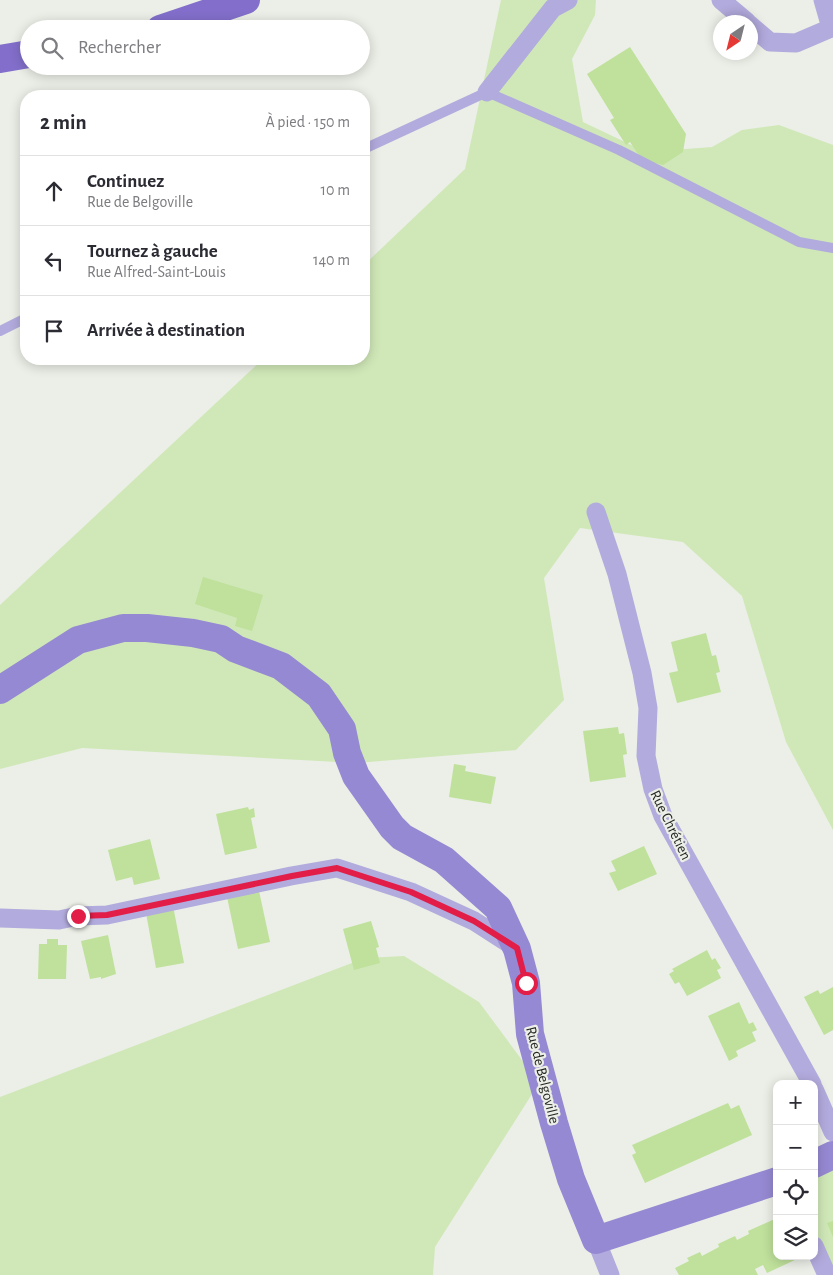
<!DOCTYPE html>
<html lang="fr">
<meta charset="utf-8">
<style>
:root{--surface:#fff;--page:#f2f2f3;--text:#2b2b33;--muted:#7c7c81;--line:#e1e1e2}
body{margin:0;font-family:"Alegreya Sans",sans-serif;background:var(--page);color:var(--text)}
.controls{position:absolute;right:15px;bottom:15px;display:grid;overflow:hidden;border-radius:10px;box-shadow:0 2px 12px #0003}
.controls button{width:45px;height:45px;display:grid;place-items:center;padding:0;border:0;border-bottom:1px solid var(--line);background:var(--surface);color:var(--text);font:25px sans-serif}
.compass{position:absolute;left:713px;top:15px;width:45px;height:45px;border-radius:50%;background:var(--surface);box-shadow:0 2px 12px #0003;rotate:215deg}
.stop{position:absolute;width:15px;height:15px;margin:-11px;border:4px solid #e11d48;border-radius:50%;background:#fff}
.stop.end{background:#e11d48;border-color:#fff;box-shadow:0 1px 5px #0008}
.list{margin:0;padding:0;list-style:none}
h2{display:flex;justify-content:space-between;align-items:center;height:65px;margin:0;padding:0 20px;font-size:21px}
h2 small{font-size:16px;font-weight:400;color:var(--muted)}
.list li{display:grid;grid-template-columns:32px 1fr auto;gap:15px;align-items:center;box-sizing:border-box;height:70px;padding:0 20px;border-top:1px solid var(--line)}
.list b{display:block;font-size:19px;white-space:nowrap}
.list p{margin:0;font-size:16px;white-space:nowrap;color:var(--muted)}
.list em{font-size:16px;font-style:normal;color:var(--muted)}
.icon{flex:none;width:28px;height:28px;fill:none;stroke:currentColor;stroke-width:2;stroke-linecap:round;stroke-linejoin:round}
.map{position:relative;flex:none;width:833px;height:1275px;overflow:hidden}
.search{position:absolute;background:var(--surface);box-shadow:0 2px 12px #0003;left:20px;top:20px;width:350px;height:55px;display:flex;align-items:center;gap:12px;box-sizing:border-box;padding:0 18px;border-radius:28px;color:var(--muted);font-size:19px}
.panel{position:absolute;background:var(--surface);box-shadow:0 2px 12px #0003;left:20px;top:90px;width:350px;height:275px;border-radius:20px}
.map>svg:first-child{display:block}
</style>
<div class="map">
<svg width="833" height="1275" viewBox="0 0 833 1275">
<rect width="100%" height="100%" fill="#ebefe7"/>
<g fill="#d0e8b8">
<polygon points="501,0 596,0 595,15 572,59 583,122 646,152 712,147 742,130 779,125 833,145 833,830 786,742 742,596 683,542 580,528 544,578 564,700 516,750 356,763 82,748 0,769 0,605 263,359 364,359 364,265 465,169"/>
<polygon points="404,956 479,1002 539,1083 435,1247 433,1275 0,1275 0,1097 365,958"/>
<polygon points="833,1154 833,1275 814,1246 814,1164"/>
</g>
<g fill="#bfe19b">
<polygon points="630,47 686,134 683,152 663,165 642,160 630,142 626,145 610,120 614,118 587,74"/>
<polygon points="203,577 263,595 252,631 235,626 237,618 195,604"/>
<polygon points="706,633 712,656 716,655 720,672 716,673 721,692 677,703 669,673 678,671 671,642"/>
<polygon points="618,727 619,734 624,733 627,754 623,755 626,777 590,782 583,731"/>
<polygon points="454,764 466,766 465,771 496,777 491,804 449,797"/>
<polygon points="248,807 249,810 254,808 255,817 251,818 257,848 225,855 216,814"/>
<polygon points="150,839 160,879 134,885 132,877 116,881 108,850"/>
<polygon points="644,846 657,874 618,891 609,873 616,871 611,861"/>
<polygon points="259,891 270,942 238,949 227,897"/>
<polygon points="172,909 174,911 184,963 156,968 146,913"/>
<polygon points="371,921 379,947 376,948 380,963 354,970 343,929"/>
<polygon points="108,935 116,974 101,979 101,977 90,979 81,941"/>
<polygon points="47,939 58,939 58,945 67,945 66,979 38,979 39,944 47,944"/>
<polygon points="707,950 712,960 715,958 721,968 717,970 721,978 687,996 679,982 675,984 669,974 674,971 672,969"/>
<polygon points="833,987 833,1030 824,1035 804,997 818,990 820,994"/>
<polygon points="739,1002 749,1024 753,1022 757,1030 752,1032 756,1041 736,1051 738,1056 729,1061 708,1016"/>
<polygon points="728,1103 731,1109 739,1105 752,1135 645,1183 632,1155 636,1153 632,1145"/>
<polygon points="777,1218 777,1256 796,1256 797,1259 767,1273 763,1265 755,1269 758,1275 679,1275 675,1268 689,1261 687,1258 700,1252 702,1256 719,1247 718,1244 735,1236 737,1240 749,1234 748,1231"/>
<polygon points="833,1221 833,1237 827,1223"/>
</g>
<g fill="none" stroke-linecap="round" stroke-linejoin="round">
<g stroke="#b2abdd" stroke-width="10">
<polyline points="364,149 487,92 619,150 799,242 833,248"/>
<polyline points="0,331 26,318"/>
</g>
<g stroke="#b2abdd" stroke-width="19">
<polyline points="721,0 747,22"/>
<polyline points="750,25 770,42 796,43 831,28 823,0"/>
<polyline points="487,92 553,8 568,0"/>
<polyline points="596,512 617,574 642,673 648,708 646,756 653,789 663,816 812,1084"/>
<polyline points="0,918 59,920 78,916 107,915 291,876 337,868 411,892 474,921 516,948"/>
<polyline points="814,1089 833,1132"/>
<polyline points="596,1240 610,1275"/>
<polyline points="814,1246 827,1275"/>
</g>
<g stroke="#9689d3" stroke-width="28">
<polyline points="0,690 78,640 123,628 147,628 193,633 221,639 236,649 281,666 319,695 342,729 347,753 356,776 392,827 402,837 444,860 498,908 517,949 526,983 530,1034 554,1123 571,1179 596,1240 777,1181"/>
<polyline points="814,1164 833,1155"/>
</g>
<g stroke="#836fcb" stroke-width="28">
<polyline points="160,29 246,0"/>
<polyline points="0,59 29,54"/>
</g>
</g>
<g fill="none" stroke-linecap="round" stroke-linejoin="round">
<polyline stroke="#e11d48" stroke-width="6" points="78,916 107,915 292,876 337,868 411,892 474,921 517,948 526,983"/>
</g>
<g text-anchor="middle" stroke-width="4.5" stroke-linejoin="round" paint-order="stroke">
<g font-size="15" fill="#242622" stroke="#ebefe7">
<text transform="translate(671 825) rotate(64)" y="5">Rue Chrétien</text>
<text transform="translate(543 1075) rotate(76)" y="5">Rue de Belgoville</text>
</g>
</g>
</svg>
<div class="controls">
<button>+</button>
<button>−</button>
<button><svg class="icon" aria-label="locate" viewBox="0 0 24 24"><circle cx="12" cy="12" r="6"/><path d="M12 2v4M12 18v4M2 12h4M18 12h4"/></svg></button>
<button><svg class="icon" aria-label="layers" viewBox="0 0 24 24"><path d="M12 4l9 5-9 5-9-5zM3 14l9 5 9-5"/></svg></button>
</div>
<svg class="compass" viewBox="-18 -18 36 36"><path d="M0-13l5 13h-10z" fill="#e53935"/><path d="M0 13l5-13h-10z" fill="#7c7c81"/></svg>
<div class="stop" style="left:526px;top:983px"></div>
<div class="stop end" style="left:78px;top:916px"></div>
<div class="search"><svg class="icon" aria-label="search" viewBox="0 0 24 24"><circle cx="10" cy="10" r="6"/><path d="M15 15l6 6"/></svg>Rechercher</div>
<section class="panel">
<h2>2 min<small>À pied · 150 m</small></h2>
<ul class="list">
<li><svg class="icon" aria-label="ahead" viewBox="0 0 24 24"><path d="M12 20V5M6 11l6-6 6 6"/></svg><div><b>Continuez</b><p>Rue de Belgoville</p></div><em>10 m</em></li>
<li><svg class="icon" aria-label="left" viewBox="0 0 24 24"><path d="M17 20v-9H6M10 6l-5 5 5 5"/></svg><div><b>Tournez à gauche</b><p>Rue Alfred-Saint-Louis</p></div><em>140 m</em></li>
<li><svg class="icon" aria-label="arrive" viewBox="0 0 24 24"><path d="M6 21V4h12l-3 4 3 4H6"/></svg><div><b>Arrivée à destination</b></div></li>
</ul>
</section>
</div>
